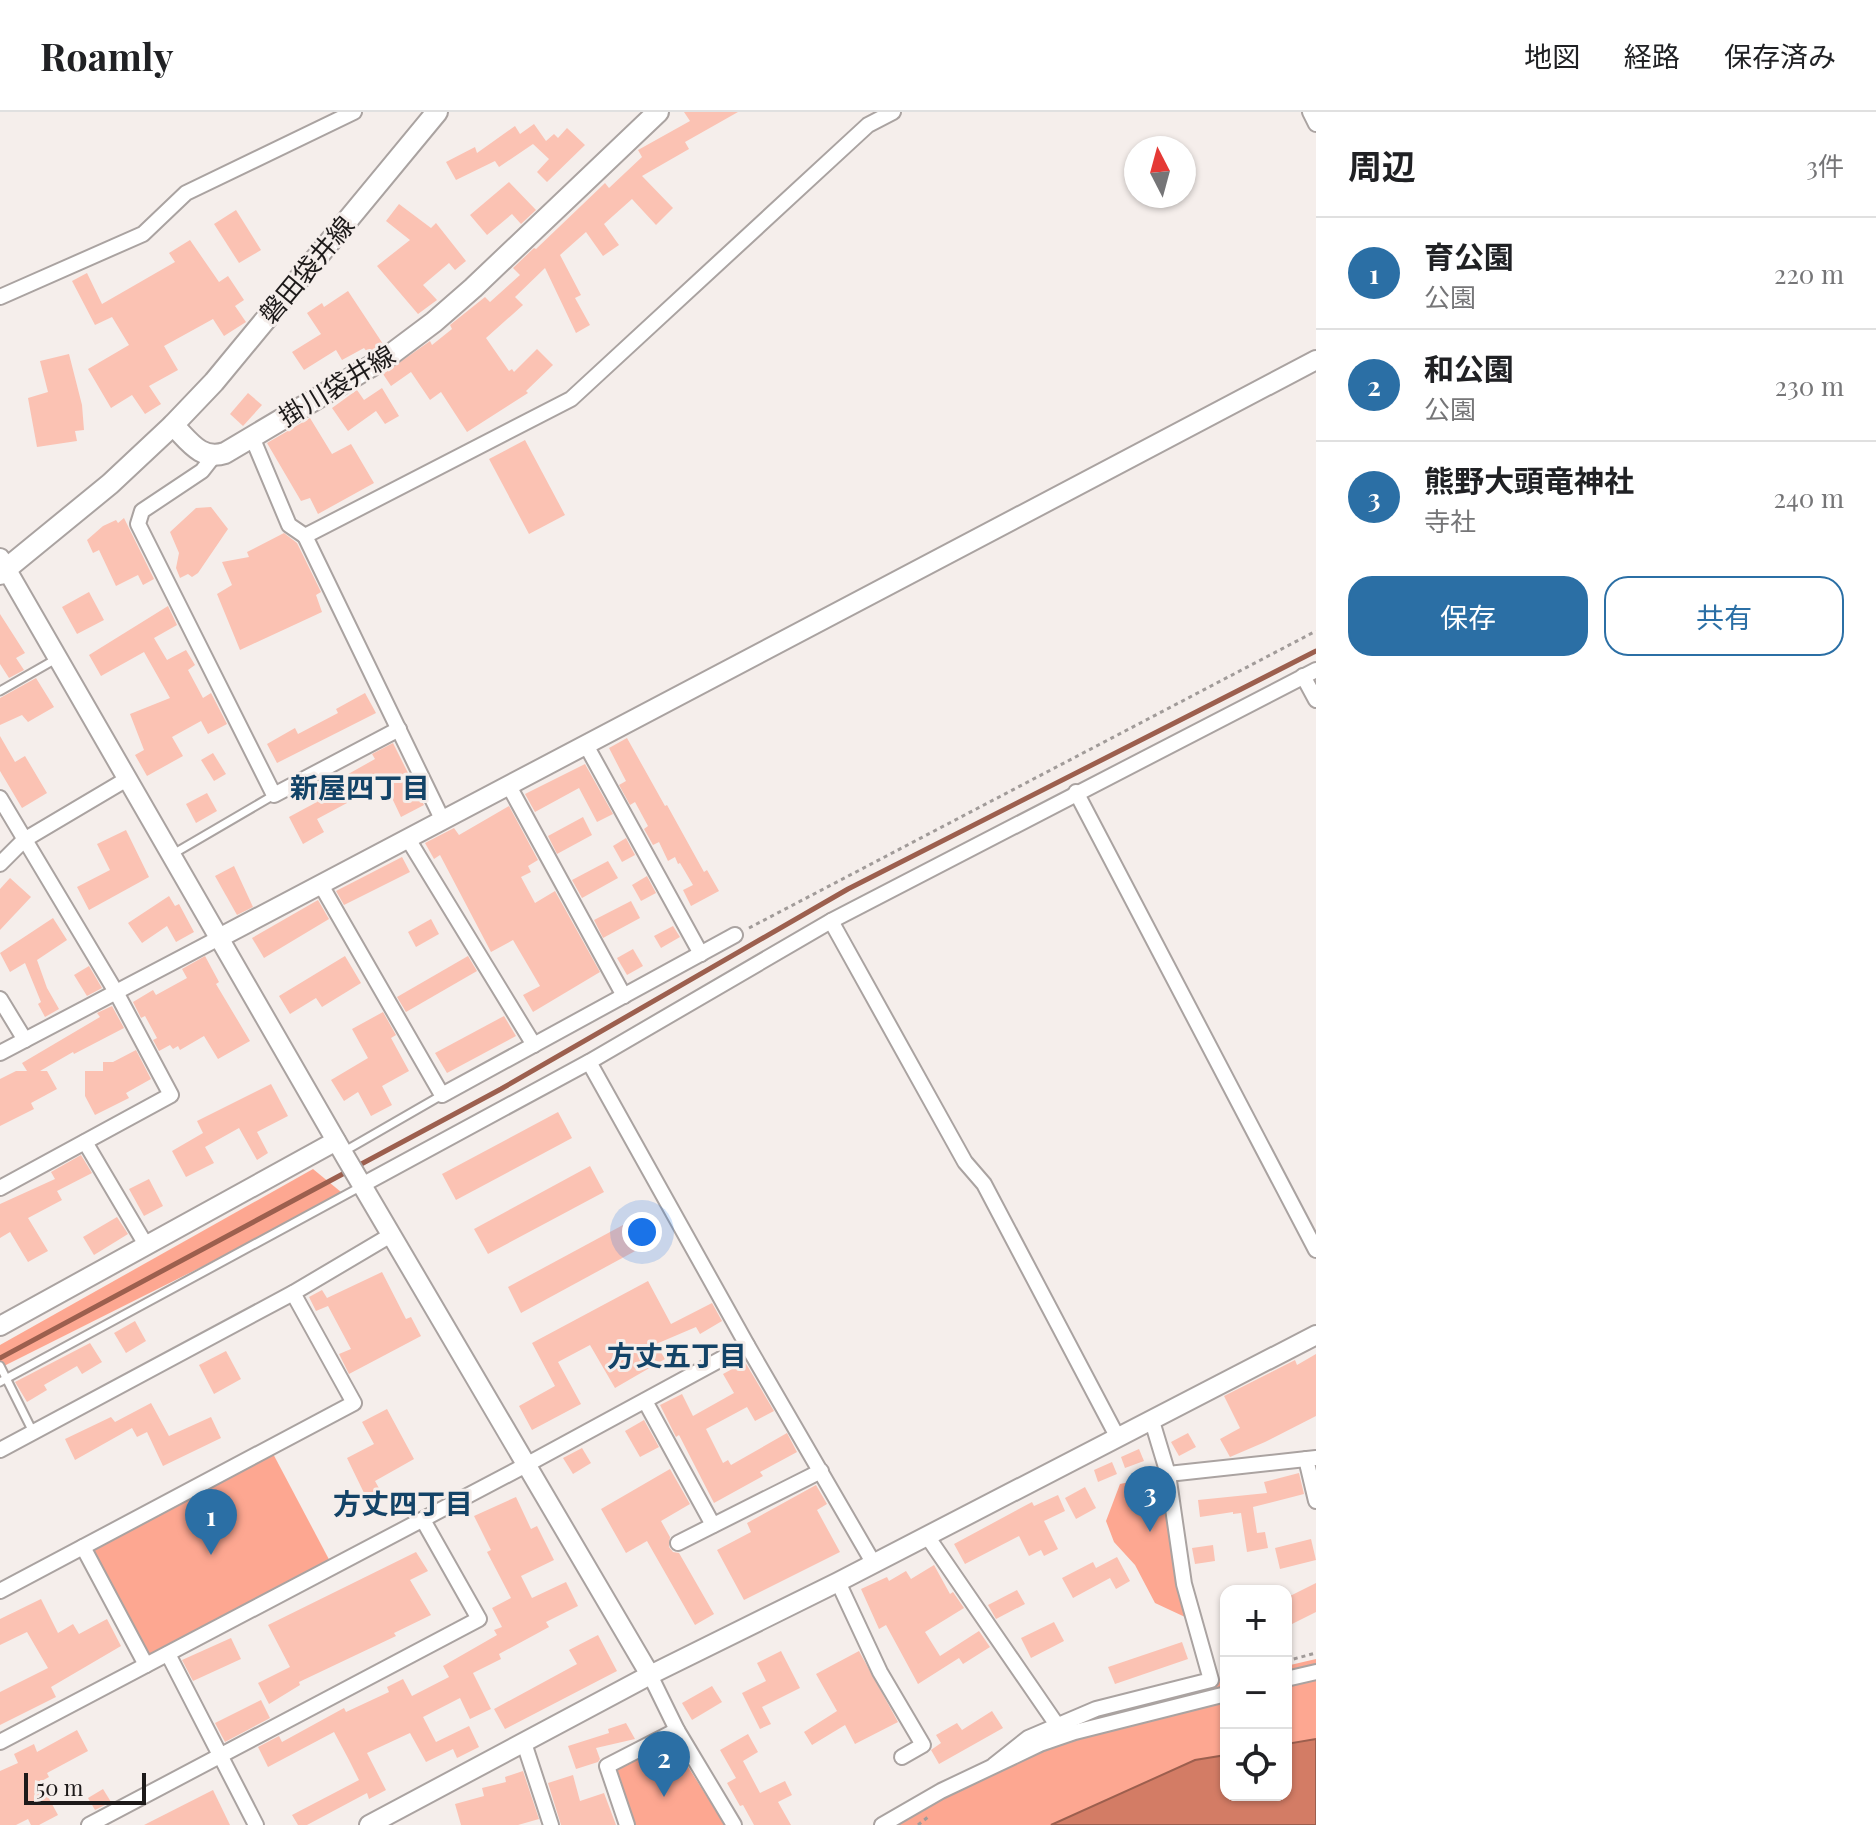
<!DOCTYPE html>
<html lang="ja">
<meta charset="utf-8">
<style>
:root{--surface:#fff;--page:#f6f6f6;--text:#202124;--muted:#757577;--line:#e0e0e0;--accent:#2b6fa5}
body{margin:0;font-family:"Playfair Display","Noto Sans JP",serif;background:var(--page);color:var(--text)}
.controls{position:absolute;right:24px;bottom:24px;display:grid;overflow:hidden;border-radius:16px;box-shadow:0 2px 6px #0004}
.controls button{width:72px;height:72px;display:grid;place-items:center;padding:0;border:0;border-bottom:2px solid var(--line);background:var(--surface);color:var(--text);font:40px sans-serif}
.compass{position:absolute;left:1124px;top:24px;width:72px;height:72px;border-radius:50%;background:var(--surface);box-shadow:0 2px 6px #0004;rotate:354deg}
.scale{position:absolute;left:24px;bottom:20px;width:122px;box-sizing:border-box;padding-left:8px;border:4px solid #1d1a1a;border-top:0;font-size:22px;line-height:28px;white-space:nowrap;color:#1d1a1a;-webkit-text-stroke:6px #f5eeeb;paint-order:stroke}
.you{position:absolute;left:642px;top:1120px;width:28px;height:28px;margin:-20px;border:6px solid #fff;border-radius:50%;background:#1a73e8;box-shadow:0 0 0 12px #1a73e833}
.badge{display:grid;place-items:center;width:52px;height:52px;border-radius:50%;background:var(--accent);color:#fff;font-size:26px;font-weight:700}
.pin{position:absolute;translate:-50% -66px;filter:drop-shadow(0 2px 4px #0008)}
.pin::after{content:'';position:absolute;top:42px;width:28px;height:24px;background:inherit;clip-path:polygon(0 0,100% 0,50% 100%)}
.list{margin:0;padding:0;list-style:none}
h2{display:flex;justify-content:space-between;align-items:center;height:104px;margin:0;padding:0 32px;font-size:34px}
h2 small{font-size:26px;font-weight:400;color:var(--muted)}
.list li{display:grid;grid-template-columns:52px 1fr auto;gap:24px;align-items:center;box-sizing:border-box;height:112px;padding:0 32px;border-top:2px solid var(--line)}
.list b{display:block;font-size:30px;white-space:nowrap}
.list p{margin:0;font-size:26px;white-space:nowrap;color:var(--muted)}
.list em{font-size:26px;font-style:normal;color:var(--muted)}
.actions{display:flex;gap:16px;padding:24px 32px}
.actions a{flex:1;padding:18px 0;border:2px solid var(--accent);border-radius:24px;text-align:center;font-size:28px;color:var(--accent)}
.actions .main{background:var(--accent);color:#fff}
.icon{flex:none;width:44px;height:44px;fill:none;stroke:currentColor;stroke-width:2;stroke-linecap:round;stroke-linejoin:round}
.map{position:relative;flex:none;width:1316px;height:1713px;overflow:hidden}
header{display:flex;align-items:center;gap:48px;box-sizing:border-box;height:112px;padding:0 40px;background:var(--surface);border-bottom:2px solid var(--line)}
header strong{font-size:38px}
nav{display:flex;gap:44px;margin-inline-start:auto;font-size:28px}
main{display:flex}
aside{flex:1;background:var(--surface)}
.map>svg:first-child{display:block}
</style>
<header>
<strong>Roamly</strong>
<nav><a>地図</a><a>経路</a><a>保存済み</a></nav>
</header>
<main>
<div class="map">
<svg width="1316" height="1713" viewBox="0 0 1316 1713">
<rect width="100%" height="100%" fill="#f5eeeb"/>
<g fill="#fda791">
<polygon points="313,1057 341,1080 333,1089 0,1256 0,1233"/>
<polygon points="270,1336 333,1455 146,1553 89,1432"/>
<polygon points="1168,1362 1185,1505 1155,1491 1135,1453 1114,1430 1106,1409 1120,1372"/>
<polygon points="1316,1547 1316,1713 883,1713 1103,1598 1226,1568 1226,1683 1286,1683 1286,1554"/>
<polygon points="671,1628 725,1713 630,1713 614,1657"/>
</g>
<polygon fill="#d37c65" stroke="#9c5f4e" stroke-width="2" points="1316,1627 1316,1713 1051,1713 1195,1648 1226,1643 1226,1683 1286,1683 1286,1632"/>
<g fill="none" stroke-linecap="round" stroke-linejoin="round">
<polyline stroke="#9c5f4e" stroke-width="5" points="0,1246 501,977 848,777 1316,539"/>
</g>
<g fill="#fbc2b3">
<polygon points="684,0 738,0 685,30 689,37 642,64 673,96 656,113 632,87 604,112 619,133 603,144 586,120 560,143 581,183 575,186 590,213 576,221 545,156 515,185 523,193 486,226 509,259 512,257 514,260 537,237 553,253 526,279 528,281 467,320 441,280 430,288 411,260 391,274 383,262 430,229 432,233 452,217 450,213 485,185 490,190 520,163 513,156 534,136 536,137 605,71 609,76 642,45 638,38 690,9"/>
<polygon points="534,12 546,29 554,22 558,26 567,16 585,33 547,70 537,60 549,47 533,32 499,55 495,49 456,68 446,50 475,35 477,41 515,14 520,22"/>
<polygon points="509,70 536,98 521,112 512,102 487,123 470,103"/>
<polygon points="399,92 431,116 436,111 466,149 455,158 449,151 423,173 437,188 418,202 377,154 410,128 386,109"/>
<polygon points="236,98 261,138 239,151 214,112"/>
<polygon points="190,128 219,170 228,164 244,188 235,194 246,210 224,224 213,207 164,234 178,258 149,274 161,292 145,302 132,283 111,296 88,257 129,233 112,205 95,213 72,169 87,161 102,192 175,150 169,141"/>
<polygon points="348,179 383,232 368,241 364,236 342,248 336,238 304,258 292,240 321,222 307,201 322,191 324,195"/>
<polygon points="69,242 82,293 84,318 75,319 77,329 37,335 28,286 48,280 40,249"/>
<polygon points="382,276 399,304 385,312 376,299 348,319 332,296 357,278 364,288"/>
<polygon points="248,281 262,293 243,314 230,302"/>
<polygon points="310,306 332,342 351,332 374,371 318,402 310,386 301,389 267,331"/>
<polygon points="525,328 565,403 529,422 489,347"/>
<polygon points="211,395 228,417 198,461 192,465 188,462 180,466 176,456 179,441 170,420 196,396"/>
<polygon points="124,406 154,467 143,473 138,463 116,474 99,438 93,441 87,428 103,414 116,408 118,411"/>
<polygon points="284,421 297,431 321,480 316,483 322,500 240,538 217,482 232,473 222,450 249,445 247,440"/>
<polygon points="89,480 104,508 77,522 62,495"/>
<polygon points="168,494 177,513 154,526 167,548 186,538 195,553 188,558 203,586 211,581 227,612 208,622 201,609 172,625 183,644 147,664 135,643 144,638 130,602 170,586 144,540 101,564 89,543"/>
<polygon points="0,502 25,541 16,546 24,558 9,566 0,552"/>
<polygon points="36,566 54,595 28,610 22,603 0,613 0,586"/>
<polygon points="365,581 376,601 277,651 267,632 295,616 298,622 338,601 336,597"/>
<polygon points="0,624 15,650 25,644 47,681 22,696 0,659"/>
<polygon points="627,626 665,694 667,693 704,760 707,758 719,779 691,794 683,778 693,773 680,751 678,752 675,745 668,749 659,730 653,733 644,717 648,714 635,690 630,693 619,673 626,669 609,636"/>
<polygon points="393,631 424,693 401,705 382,665 344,685 347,691 317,707 324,720 303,732 289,705 315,691 311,683 375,647 372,642"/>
<polygon points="213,641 226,662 214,669 201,648"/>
<polygon points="585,652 613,702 597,710 579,676 535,700 525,682"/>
<polygon points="207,681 217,699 196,711 186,692"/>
<polygon points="509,694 538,748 528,754 531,760 521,765 535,791 555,779 600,860 533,900 523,883 540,874 513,828 491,840 440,743 434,747 425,731 454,716 459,723"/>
<polygon points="583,705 592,723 557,742 548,724"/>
<polygon points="126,718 149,765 89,798 77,775 110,758 97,732"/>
<polygon points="626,726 635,743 622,750 613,734"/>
<polygon points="402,745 410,760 344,793 336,779"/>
<polygon points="608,749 618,766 582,786 572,768"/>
<polygon points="234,754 253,795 237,803 215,764"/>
<polygon points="647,764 656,781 641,789 632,773"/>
<polygon points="10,766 31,785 0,818 0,777"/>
<polygon points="169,784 175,794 179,792 194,820 176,830 167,814 142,831 128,811"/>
<polygon points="318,788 329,807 264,846 252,826"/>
<polygon points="631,789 640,806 603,826 594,808"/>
<polygon points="53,806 67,828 37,848 47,876 59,897 45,905 38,892 41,890 25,851 10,860 0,841"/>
<polygon points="431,807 439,822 416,835 408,820"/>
<polygon points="673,814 680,825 661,836 654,824"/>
<polygon points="633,837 643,854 627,863 617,846"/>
<polygon points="205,844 219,870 216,872 250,929 218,947 204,924 180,938 178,934 173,937 170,933 159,939 153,928 157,926 145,904 141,906 133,890 153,878 156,883 187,866 182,857"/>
<polygon points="345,844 361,871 322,895 316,886 290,902 279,884"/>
<polygon points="468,844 477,859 406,900 397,885"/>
<polygon points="89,854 102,876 87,884 74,863"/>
<polygon points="112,894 124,916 74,942 73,940 40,959 47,959 57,977 31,991 34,997 0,1014 0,967 16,959 27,959 22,951 100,905 97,901"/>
<polygon points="383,900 396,923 391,926 409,959 382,974 392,993 371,1004 358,980 344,989 331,968 368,946 352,917"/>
<polygon points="504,904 516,924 447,961 435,941"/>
<polygon points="136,938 151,967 126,981 129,986 95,1003 85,984 85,959 103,959 103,950 113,950"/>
<polygon points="271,972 288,1004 257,1020 268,1041 257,1048 239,1016 205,1035 214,1051 186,1065 172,1039 203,1021 197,1009"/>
<polygon points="558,1000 572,1026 456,1088 442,1062"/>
<polygon points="81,1043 92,1061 57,1079 62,1088 28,1106 48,1139 28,1150 10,1120 0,1126 0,1092 55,1067 51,1060"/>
<polygon points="590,1054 604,1080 488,1142 474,1117"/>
<polygon points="149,1067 163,1094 144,1104 129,1077"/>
<polygon points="117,1105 128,1122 94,1143 83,1125"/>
<polygon points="623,1113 637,1138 521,1201 508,1175"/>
<polygon points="382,1160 406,1207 411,1205 421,1224 349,1262 339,1242 351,1237 328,1194 316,1199 309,1185 322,1178 327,1186"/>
<polygon points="648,1169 671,1212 712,1191 722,1209 700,1222 696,1215 656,1232 665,1247 615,1276 590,1233 558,1250 581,1292 532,1318 519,1294 555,1274 532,1231"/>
<polygon points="135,1209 146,1229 126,1241 114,1221"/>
<polygon points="90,1231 102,1250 82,1262 77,1254 44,1273 47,1278 27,1290 15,1270"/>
<polygon points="226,1239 241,1267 214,1282 199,1253"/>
<polygon points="1316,1242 1316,1304 1265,1330 1230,1345 1220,1327 1240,1316 1224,1284 1295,1248 1297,1253"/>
<polygon points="745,1250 774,1299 755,1309 747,1295 706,1317 723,1351 728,1348 731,1353 787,1321 797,1340 760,1360 763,1364 714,1391 679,1323 676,1325 660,1293 682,1282 693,1304 734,1281 723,1262"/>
<polygon points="151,1291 169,1324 211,1305 221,1326 163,1354 147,1320 137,1325 132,1316 75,1348 65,1327 111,1305 115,1310"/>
<polygon points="387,1297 414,1347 375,1369 380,1378 366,1385 347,1346 374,1332 362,1310"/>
<polygon points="644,1308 659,1335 640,1345 625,1319"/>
<polygon points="1188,1321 1196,1335 1179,1344 1171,1330"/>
<polygon points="582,1336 591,1351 573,1362 563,1346"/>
<polygon points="1139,1337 1144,1349 1125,1356 1121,1345"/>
<polygon points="1112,1350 1117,1362 1098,1370 1094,1358"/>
<polygon points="670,1357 690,1392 661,1409 670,1425 669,1435 673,1440 679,1441 714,1502 695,1513 647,1429 626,1441 601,1397"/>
<polygon points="1299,1361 1304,1382 1253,1395 1257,1421 1265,1420 1268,1436 1247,1440 1241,1401 1233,1402 1233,1400 1200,1405 1198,1388 1267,1381 1264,1370"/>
<polygon points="816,1373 827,1392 817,1398 840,1440 744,1488 717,1438 751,1420 747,1411"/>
<polygon points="1085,1375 1096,1396 1076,1407 1065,1386"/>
<polygon points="1058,1383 1065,1399 1044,1409 1058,1437 1044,1444 1041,1438 1029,1444 1019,1424 965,1452 954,1432 1032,1390 1034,1394"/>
<polygon points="516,1385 531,1417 537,1414 554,1448 521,1464 532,1486 566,1470 578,1494 546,1510 549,1515 499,1542 501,1547 473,1561 491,1597 470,1607 460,1586 423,1605 436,1630 469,1614 479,1635 457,1646 453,1637 426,1650 410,1621 367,1641 386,1678 369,1687 367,1681 307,1713 298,1713 292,1703 359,1668 349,1648 334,1620 268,1655 258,1635 279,1624 282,1630 344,1596 346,1600 389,1580 387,1575 403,1567 412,1584 449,1565 443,1554 497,1523 494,1518 502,1515 492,1496 511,1486 487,1440 491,1438 474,1404"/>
<polygon points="1311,1427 1316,1448 1280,1457 1275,1436"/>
<polygon points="1213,1433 1215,1449 1195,1452 1192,1436"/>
<polygon points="416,1440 428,1459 410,1468 431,1503 394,1521 396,1524 299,1570 300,1573 269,1592 258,1571 290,1555 268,1513"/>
<polygon points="1117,1445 1130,1469 1116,1477 1110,1466 1073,1486 1062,1466 1093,1450 1096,1456"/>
<polygon points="934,1453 950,1482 953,1480 964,1496 925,1520 940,1544 979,1519 990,1535 963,1552 959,1546 918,1572 886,1513 879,1517 861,1477 887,1465 889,1469 906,1459 911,1467"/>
<polygon points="1316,1471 1316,1500 1286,1515 1286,1486"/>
<polygon points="1017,1478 1025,1492 996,1507 988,1493"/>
<polygon points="41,1487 58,1521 73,1512 79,1522 107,1507 121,1534 51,1575 56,1585 0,1613 0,1580 48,1556 27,1520 0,1533 0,1507"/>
<polygon points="1054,1510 1064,1529 1031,1546 1021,1526"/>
<polygon points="598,1523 617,1559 505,1617 494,1597 577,1552 569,1538"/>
<polygon points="231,1526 241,1547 193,1569 182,1548"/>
<polygon points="1182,1530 1188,1547 1115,1572 1108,1555"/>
<polygon points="781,1539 800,1576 762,1595 771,1612 760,1617 742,1581 766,1569 757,1551"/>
<polygon points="859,1539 898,1610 855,1632 845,1613 812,1633 804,1620 837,1599 816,1562"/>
<polygon points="712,1574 722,1590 692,1608 682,1591"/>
<polygon points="261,1588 270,1606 225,1630 215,1611"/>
<polygon points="992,1599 1003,1616 939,1652 931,1638 941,1631 936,1623 957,1611 962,1618"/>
<polygon points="626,1611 635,1627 596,1636 600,1647 598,1650 576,1657 568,1634 609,1621 608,1617"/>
<polygon points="77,1618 88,1639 47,1661 49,1665 40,1670 58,1703 39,1713 31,1713 28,1707 16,1713 0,1713 0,1659 18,1651 14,1642 34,1632 37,1640"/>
<polygon points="748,1622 758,1640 743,1649 760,1681 785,1669 792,1683 778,1690 791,1713 754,1713 743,1693 740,1694 727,1671 736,1666 720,1638"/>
<polygon points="523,1659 539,1707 518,1713 461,1713 455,1692 484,1684 482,1676 506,1670 505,1665"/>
<polygon points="573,1663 580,1689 604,1681 616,1713 561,1713 548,1671"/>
<polygon points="103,1677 111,1690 95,1698 88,1686"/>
<polygon points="213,1678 230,1713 144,1713"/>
</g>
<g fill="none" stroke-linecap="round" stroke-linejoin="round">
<defs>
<g id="service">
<polyline points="0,579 56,547"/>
<polyline points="173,742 274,683"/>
<polyline points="343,1040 442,983"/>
<polyline points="0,1254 33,1320"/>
<polyline points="0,1270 360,1075"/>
</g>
<g id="minor">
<polyline points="1310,0 1316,12"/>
<polyline points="0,185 143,122 186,81 354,0"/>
<polyline points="252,325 289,413 305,424"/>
<polyline points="213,345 202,359 142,399 138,412 274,683 399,617"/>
<polyline points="1303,564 1316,588"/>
<polyline points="586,633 701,842"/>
<polyline points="509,674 624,884"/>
<polyline points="1076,680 1316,1138"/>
<polyline points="0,686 116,880 171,983 0,1076"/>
<polyline points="443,709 305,424 571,287 868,13 893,0"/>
<polyline points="408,727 534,933"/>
<polyline points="0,752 24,728 127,667"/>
<polyline points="321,773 442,983 735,823"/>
<polyline points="831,809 965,1050 984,1072 1118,1326"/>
<polyline points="0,887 25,928"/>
<polyline points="0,941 219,826"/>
<polyline points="589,950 747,1233 874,1452"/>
<polyline points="85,1030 146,1133"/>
<polyline points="362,1073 589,950 831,809 1316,558"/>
<polyline points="645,1289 713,1413"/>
<polyline points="0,1338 293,1181 391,1123"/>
<polyline points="1306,1347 1316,1389"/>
<polyline points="1168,1362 1316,1346"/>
<polyline points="927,1424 1057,1613"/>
<polyline points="678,1431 821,1359"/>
<polyline points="83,1435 146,1553"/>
<polyline points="838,1470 880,1560 923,1633 902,1645"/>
<polyline points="0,1479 354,1291 293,1181"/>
<polyline points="168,1542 256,1713"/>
<polyline points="650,1563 677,1618 734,1713"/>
<polyline points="1286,1567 1316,1560"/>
<polyline points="0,1630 526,1353 747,1233"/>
<polyline points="524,1631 551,1713"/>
<polyline points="994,1653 1028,1626 1096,1597 1211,1568 1184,1472 1168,1362 1152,1309"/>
<polyline points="89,1713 479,1507 423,1408"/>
<polyline points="627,1713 607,1654 677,1618"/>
<polyline points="882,1713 941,1679 1040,1632 1075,1620 1226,1582"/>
</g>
<g id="tertiary">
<polyline points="0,446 346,1046 650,1563"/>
<polyline points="219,826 1316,248"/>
<polyline points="0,1214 336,1029"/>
<polyline points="369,1713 650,1563 838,1470 1316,1223"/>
</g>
<g id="secondary">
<path d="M173 313C189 329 201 349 225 341L390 243 434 210 473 176 658 0"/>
<polyline points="0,462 110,372 173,313 214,270 437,0"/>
</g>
</defs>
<use href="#service" stroke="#aaa3a1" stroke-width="11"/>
<use href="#minor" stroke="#aaa3a1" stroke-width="18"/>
<use href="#tertiary" stroke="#aaa3a1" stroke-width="22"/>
<use href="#secondary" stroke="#aaa3a1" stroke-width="24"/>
<g stroke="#a19b99" stroke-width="3" stroke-dasharray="4 4" stroke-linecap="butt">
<polyline points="749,816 1316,519"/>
<polyline points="1286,1549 1316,1541"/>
<polyline points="918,1713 928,1705"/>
</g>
<use href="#service" stroke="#fff" stroke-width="7"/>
<use href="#minor" stroke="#fff" stroke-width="14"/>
<use href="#tertiary" stroke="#fff" stroke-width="18"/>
<use href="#secondary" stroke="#fff" stroke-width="20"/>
</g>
<g text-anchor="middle" stroke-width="6" stroke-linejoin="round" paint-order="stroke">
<g font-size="26" fill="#1d1a1a" stroke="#f5eeeb">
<text transform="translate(307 158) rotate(-50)" y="9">磐田袋井線</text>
<text transform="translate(337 274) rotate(-31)" y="9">掛川袋井線</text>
</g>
<g font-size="28" font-weight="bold" fill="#134367" stroke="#f5eeeb">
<text x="360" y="686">新屋四丁目</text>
<text x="677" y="1254">方丈五丁目</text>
<text x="403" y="1402">方丈四丁目</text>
</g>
</g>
</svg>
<div class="controls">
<button>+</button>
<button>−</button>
<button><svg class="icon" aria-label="locate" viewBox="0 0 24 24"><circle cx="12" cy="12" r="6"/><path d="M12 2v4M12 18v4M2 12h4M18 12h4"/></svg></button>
</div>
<svg class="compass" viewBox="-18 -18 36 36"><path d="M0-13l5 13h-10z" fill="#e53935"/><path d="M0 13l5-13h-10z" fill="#757577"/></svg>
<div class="scale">50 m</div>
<div class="you"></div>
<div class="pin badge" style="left:211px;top:1443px">1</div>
<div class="pin badge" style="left:664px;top:1685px">2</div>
<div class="pin badge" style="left:1150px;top:1420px">3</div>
</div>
<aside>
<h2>周辺<small>3件</small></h2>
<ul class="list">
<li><span class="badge">1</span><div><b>育公園</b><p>公園</p></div><em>220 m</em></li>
<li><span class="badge">2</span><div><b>和公園</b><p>公園</p></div><em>230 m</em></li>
<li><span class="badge">3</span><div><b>熊野大頭竜神社</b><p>寺社</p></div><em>240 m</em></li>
</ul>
<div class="actions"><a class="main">保存</a><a>共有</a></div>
</aside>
</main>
